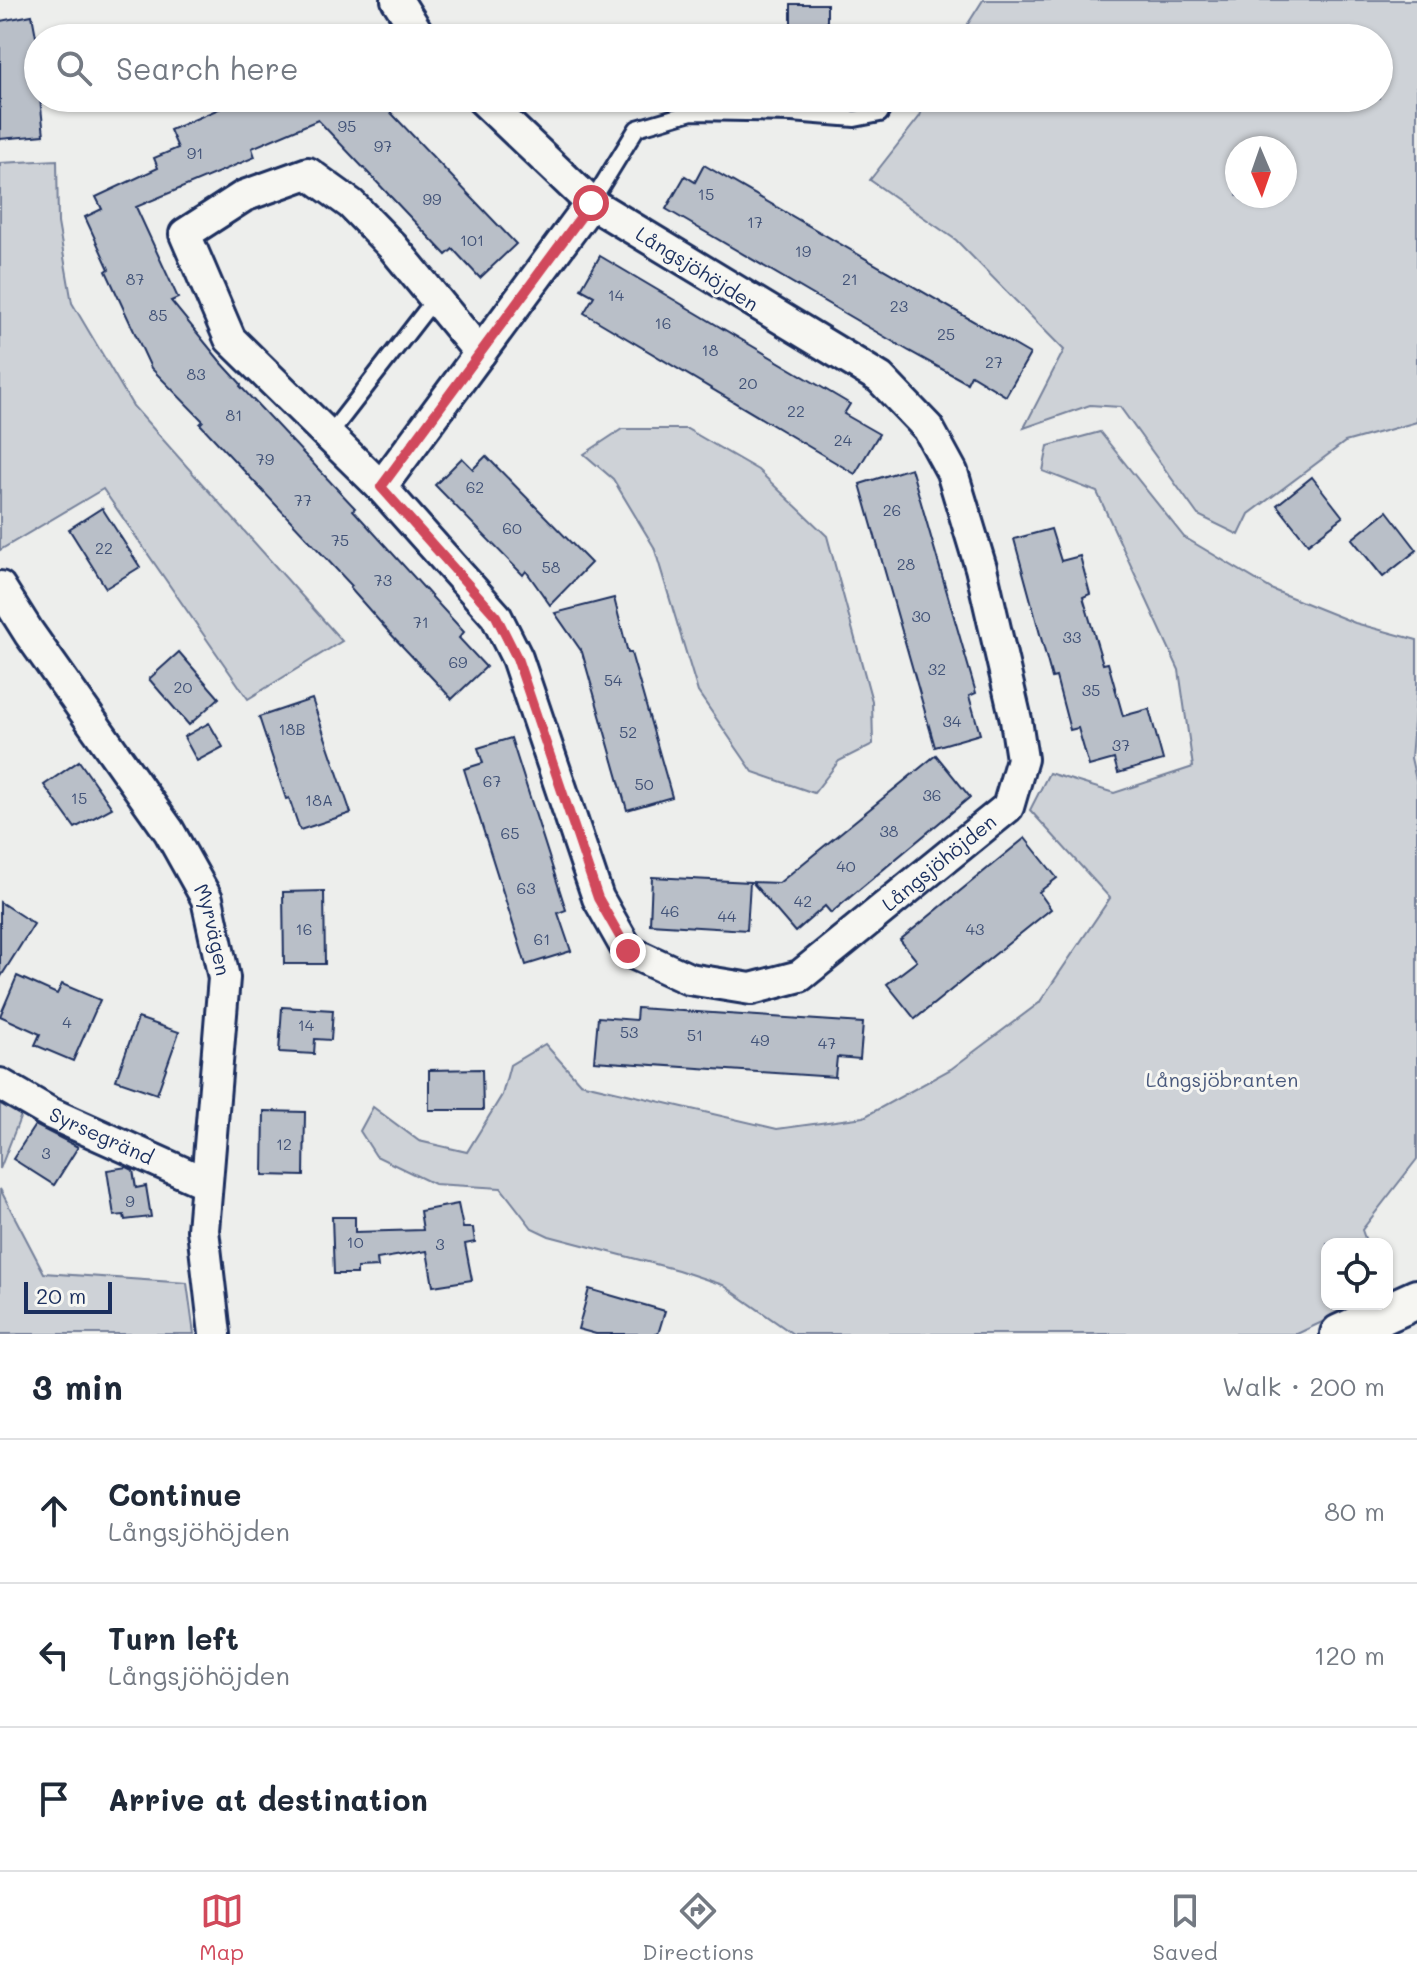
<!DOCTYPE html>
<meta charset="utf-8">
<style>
:root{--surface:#fff;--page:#f2f2f3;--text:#1f2937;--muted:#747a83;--line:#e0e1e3;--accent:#d1495b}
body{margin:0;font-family:Mali,sans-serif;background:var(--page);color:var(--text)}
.controls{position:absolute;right:24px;bottom:24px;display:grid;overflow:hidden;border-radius:16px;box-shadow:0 2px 6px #0004}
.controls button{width:72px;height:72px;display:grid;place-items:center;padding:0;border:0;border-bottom:2px solid var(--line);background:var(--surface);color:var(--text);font:40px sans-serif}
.compass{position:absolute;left:1225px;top:136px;width:72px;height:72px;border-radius:50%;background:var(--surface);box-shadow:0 2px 6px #0004;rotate:178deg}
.scale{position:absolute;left:24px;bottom:20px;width:88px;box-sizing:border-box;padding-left:8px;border:4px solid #1b2f5e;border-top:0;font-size:22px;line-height:28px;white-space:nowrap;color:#1b2f5e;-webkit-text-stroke:6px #f6f6f2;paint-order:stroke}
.stop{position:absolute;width:24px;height:24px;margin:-18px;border:6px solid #d1495b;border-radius:50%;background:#fff}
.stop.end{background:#d1495b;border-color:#fff;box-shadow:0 2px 8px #0008}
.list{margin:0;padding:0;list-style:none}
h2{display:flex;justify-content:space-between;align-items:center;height:104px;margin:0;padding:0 32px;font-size:34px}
h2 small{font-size:26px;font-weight:400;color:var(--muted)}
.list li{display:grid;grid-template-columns:52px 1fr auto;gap:24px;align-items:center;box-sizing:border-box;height:144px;padding:0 32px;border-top:2px solid var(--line)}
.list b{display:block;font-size:30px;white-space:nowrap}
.list p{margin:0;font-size:26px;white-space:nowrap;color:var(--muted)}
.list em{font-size:26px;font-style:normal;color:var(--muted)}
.icon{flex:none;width:44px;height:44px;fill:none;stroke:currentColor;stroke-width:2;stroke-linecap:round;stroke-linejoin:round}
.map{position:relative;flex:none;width:1417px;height:1334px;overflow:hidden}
.search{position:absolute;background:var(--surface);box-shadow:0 2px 6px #0004;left:24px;right:24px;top:24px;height:88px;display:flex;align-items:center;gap:20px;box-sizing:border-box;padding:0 28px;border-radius:44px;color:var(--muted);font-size:30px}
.sheet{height:536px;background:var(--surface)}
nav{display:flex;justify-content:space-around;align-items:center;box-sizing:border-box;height:112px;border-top:2px solid var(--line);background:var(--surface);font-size:22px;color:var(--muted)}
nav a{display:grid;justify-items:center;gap:4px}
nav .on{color:var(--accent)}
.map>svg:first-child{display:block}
</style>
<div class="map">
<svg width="1417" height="1334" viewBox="0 0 1417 1334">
<rect width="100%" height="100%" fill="#edeeec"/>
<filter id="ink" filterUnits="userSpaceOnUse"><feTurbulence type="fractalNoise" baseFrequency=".0125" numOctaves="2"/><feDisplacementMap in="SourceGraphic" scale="16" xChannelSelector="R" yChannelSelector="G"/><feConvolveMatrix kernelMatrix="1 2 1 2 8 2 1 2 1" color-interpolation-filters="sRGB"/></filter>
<g filter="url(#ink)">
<g fill="#ced2d7" stroke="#74809a" stroke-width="2" fill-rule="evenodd">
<path d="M983 0H1417V422L1345 442 1249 514 1239 535 1198 515 1120 407 1090 405 1024 428 1064 350 956 240 870 180 920 116 926 98H1379V38H959ZM1285 148V196H1237V148Z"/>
<polygon points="57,160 58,223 72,303 133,406 342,641 248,699 103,489 0,550 0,163"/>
<polygon points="622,429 687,429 758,470 827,536 872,701 873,744 839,761 814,793 753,772 698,692 654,547 613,479 584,454"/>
<polygon points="1100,432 1184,537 1273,590 1355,623 1417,640 1417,688 1411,758 1417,784 1417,1159 1362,1230 1367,1244 1327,1244 1327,1304 1360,1304 1297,1334 793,1334 723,1285 678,1270 549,1236 532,1228 501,1188 434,1184 376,1156 360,1131 373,1107 419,1141 467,1152 502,1095 510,1065 545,1044 580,1083 777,1129 864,1117 951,1069 1039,1003 1110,898 1030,810 1049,773 1114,793 1193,767 1179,670 1097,492 1043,471 1048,446"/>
<polygon points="0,1097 23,1110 0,1169"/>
<polygon points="0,1189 44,1273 187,1283 194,1334 0,1334"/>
</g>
<g fill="#b9bfc8" stroke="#1b2f5e" stroke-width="2">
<rect x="791" y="4" width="36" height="34"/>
<polygon points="32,15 38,47 38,98 40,98 44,135 0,139 0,21"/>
<polygon points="244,98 377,98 516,244 480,278 453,249 446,255 318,120 252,148 255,157 136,207 178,298 171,301 220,361 241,384 240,386 355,508 353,510 464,632 459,638 486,667 452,699 388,631 350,588 352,586 200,424 203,421 151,368 106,271 109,269 85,217 102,209 96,197 158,168 154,158 178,148 170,130"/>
<polygon points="704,165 1030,354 1006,396 971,375 967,383 909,351 666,209 685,176 695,182"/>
<polygon points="600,256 850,404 844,414 879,434 855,474 584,313 594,296 581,289"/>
<polygon points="486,456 591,563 550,605 526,571 523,575 435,485 462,458 473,469"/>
<polygon points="911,468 976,693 969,696 980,734 935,747 860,484"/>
<polygon points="1312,477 1343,517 1308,544 1277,505"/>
<polygon points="102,508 140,567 106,588 69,529"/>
<polygon points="1387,511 1417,550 1383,577 1352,539"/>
<polygon points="1051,529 1061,561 1080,556 1090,594 1083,597 1103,664 1108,663 1123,716 1149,709 1163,760 1118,773 1114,759 1089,766 1078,728 1070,730 1056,677 1052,678 1014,539"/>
<polygon points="614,598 628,653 631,653 672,797 627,810 582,652 555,613"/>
<polygon points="179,652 219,698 189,725 149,679"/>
<polygon points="312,699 351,813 300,830 289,798 286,799 259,717"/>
<polygon points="209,723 223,747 197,761 184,737"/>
<polygon points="511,738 566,910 558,913 571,951 526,965 464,769 483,763 478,748"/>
<polygon points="936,755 970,797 831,913 825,906 795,932 752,882 779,883"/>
<polygon points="79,761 112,808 75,828 44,785"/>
<polygon points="1025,838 1057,878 1039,892 1051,909 915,1019 887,984 917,961 900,940"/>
<polygon points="652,877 750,882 747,930 650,924"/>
<polygon points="324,891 325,964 284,964 283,892"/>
<polygon points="0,902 34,924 0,978"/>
<polygon points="17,976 57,994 62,984 100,1000 73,1061 35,1045 40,1034 0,1016"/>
<polygon points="282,1007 333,1010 331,1040 315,1039 314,1054 279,1052"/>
<polygon points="637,1008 863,1023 860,1059 837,1057 835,1077 594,1061 598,1017 636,1020"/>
<polygon points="138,1018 179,1032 157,1094 116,1080"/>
<polygon points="482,1069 483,1110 429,1110 429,1070"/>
<polygon points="264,1111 305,1112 304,1176 263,1175"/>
<polygon points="35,1125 78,1147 54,1185 13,1159"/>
<polygon points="127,1167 133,1170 136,1188 146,1186 151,1217 125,1220 124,1215 114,1216 107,1170"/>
<polygon points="458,1204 463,1228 473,1228 475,1242 465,1244 472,1280 433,1286 427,1251 377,1259 378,1267 357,1268 357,1274 334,1274 332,1217 355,1217 355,1232 423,1230 420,1211"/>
<polygon points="589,1289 665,1311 658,1334 596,1334 578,1329"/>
</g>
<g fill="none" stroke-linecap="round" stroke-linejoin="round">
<defs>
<g id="service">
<polyline points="591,203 637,128 692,112 792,114 855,119 880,114 889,98"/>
<polyline points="329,435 436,297"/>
</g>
<g id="minor">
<polyline points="397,0 421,38"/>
<path id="s1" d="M480 353 392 246 351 204 308 173 244 196 185 234 230 339 381 487 496 616 517 658 598 898 628 951 689 979 751 989 800 976 1008 807 1022 759 1016 720 981 568 952 472 928 428 880 378 591 203 481 98"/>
<polyline points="381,487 591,203"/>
<path id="s2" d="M0 587 29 633 169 831 207 899 224 978 203 1230 215 1334"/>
<path id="s3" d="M0 1084 50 1113 206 1183"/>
</g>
<polyline id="tertiary" points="1340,1334 1417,1299"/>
</defs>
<use href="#service" stroke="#1b2f5e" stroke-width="20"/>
<use href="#minor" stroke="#1b2f5e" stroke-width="36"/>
<use href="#tertiary" stroke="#1b2f5e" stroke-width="44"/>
<use href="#service" stroke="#f6f6f2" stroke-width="14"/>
<use href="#minor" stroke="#f6f6f2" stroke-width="30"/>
<use href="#tertiary" stroke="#f6f6f2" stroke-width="38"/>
</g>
</g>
<g fill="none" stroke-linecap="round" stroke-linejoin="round" filter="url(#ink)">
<polyline stroke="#d1495b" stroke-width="10" points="591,203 381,487 496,616 517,658 598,898 628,951"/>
</g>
<g text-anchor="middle" stroke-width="6" stroke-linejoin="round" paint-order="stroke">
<g font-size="16" fill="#425378">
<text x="347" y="132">95</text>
<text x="383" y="152">97</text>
<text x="195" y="159">91</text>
<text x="706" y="200">15</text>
<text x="432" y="205">99</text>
<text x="755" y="228">17</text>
<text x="472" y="246">101</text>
<text x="803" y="257">19</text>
<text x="135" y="285">87</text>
<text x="850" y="285">21</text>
<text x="616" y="301">14</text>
<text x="899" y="312">23</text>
<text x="158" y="321">85</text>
<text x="663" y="329">16</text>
<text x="946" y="340">25</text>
<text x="710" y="356">18</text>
<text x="994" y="368">27</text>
<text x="196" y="380">83</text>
<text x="748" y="389">20</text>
<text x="796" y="417">22</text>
<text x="234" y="421">81</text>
<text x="843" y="446">24</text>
<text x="265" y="465">79</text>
<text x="475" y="493">62</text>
<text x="303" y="506">77</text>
<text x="892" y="516">26</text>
<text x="512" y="534">60</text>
<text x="340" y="546">75</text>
<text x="104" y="554">22</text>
<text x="906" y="570">28</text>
<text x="551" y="573">58</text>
<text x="383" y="586">73</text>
<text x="921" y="622">30</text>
<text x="421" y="628">71</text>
<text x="1072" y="643">33</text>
<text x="458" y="668">69</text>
<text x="937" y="675">32</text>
<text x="613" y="686">54</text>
<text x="183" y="693">20</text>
<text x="1091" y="696">35</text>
<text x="952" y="727">34</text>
<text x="292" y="735">18B</text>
<text x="628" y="738">52</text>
<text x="1121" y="751">37</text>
<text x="492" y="787">67</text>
<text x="644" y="790">50</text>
<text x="932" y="801">36</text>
<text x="79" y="804">15</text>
<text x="319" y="806">18A</text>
<text x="889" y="837">38</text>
<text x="510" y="839">65</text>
<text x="846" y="872">40</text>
<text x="526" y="894">63</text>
<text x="803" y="907">42</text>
<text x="670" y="917">46</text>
<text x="727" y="922">44</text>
<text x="304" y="935">16</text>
<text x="975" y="935">43</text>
<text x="542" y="945">61</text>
<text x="67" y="1028">4</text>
<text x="306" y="1031">14</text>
<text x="629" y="1038">53</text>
<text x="695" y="1041">51</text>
<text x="760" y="1046">49</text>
<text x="827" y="1049">47</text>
<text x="284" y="1150">12</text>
<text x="46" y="1159">3</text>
<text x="130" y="1207">9</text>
<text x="355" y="1248">10</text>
<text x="440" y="1250">3</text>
</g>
<g font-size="20" fill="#1b2f5e" stroke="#f6f6f2">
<text transform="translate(697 269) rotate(32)" y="7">Långsjöhöjden</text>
<text dy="7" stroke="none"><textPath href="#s1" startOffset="1608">Långsjöhöjden</textPath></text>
<text dy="7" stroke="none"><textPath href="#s2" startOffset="406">Myrvägen</textPath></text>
<text dy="7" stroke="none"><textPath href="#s3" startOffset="114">Syrsegränd</textPath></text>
</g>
<g font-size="20" fill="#48587c" stroke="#f6f6f2">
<text x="1222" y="1087">Långsjöbranten</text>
</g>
</g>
</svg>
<div class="controls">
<button><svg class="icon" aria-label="locate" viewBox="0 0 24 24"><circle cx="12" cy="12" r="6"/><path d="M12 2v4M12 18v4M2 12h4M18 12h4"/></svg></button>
</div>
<svg class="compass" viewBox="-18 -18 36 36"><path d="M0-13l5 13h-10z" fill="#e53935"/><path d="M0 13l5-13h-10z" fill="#747a83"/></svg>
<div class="scale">20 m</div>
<div class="stop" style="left:591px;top:203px"></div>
<div class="stop end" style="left:628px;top:951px"></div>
<div class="search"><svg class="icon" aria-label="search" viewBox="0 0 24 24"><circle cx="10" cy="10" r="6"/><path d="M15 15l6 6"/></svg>Search here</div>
</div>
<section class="sheet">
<h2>3 min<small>Walk · 200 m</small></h2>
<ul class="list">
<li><svg class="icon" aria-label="ahead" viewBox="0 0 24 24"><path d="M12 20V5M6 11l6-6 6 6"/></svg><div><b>Continue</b><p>Långsjöhöjden</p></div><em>80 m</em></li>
<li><svg class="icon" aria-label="left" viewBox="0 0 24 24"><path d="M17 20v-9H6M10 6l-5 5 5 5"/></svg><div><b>Turn left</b><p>Långsjöhöjden</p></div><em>120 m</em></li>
<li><svg class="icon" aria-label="arrive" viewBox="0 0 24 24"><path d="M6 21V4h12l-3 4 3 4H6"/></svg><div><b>Arrive at destination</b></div></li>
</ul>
</section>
<nav>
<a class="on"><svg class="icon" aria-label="map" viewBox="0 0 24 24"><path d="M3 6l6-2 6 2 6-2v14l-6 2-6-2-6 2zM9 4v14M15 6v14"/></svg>Map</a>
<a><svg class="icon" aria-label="directions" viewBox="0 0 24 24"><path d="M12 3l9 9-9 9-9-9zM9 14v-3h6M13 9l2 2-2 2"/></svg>Directions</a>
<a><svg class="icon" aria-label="saved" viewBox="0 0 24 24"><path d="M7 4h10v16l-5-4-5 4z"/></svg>Saved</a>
</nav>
